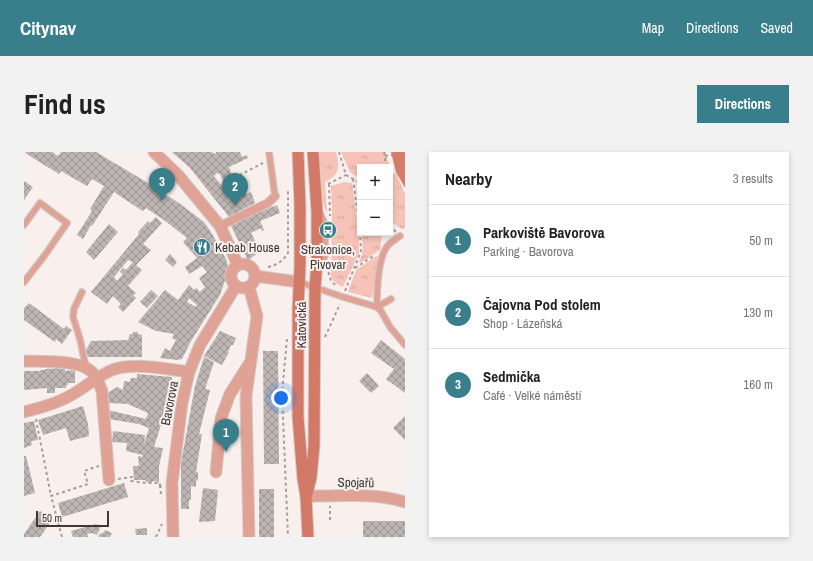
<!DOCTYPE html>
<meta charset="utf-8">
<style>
:root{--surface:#fff;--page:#f2f2f2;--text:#222;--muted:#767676;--line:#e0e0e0;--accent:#397e8b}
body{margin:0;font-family:"Archivo Narrow",sans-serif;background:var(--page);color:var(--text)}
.controls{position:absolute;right:12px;top:12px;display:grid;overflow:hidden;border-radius:0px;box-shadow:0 2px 6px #0003}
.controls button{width:36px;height:36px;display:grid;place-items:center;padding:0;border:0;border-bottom:1px solid var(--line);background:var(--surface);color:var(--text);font:20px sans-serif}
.scale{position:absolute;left:12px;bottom:10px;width:73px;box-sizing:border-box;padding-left:4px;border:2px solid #3b3837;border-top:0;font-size:11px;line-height:14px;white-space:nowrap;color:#3b3837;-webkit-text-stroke:3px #f9f0ee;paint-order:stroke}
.you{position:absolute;left:257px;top:246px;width:14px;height:14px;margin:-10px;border:3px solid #fff;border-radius:50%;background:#1a73e8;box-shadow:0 0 0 6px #1a73e833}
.badge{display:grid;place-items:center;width:26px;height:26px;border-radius:50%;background:var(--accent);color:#fff;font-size:13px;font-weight:700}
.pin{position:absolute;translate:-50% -33px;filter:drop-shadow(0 1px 2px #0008)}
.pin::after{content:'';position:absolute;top:21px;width:14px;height:12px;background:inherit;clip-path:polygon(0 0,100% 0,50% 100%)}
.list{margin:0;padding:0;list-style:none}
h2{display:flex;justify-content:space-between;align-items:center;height:52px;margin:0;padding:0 16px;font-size:17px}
h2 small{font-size:13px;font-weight:400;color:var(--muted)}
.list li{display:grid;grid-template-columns:26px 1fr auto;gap:12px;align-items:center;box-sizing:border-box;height:72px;padding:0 16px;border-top:1px solid var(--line)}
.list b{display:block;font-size:15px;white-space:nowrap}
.list p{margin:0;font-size:13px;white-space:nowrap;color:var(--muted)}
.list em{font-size:13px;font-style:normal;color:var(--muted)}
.map{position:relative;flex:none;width:381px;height:385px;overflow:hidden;border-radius:0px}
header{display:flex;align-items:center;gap:24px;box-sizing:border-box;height:56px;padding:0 20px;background:var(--accent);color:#fff}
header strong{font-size:19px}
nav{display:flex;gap:22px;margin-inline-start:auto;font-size:14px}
.intro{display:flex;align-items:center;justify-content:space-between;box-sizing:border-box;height:96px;padding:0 24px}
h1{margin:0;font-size:28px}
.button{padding:10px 18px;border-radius:0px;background:var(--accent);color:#fff;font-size:14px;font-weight:700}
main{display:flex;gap:24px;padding:0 24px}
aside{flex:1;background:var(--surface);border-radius:0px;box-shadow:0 2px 6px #0003}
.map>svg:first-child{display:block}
</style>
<header>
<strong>Citynav</strong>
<nav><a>Map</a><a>Directions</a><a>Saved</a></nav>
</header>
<div class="intro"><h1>Find us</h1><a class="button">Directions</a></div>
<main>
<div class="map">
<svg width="381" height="385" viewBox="0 0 381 385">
<defs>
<pattern id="grass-tufts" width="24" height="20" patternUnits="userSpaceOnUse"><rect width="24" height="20" fill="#f7c3b8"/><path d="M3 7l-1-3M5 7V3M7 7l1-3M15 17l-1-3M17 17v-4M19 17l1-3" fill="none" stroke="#d5a89f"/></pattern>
<pattern id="building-cross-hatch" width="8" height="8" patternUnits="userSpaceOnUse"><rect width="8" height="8" fill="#bdb5b3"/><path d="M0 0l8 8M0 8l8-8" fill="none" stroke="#9b9492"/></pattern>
</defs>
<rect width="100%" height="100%" fill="#f9f0ee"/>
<g fill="url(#grass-tufts)">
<path d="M295 0H312C316 15 316 23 301 30L303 62 299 52Z"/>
<polygon points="317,0 362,0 363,6 369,22 372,21 381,42 381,76 378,77 366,69 366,15 336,15 336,27 326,20"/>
<path d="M320 30 328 31 335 83V101L319 135C314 133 309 130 307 125L308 59 307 34Z"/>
<polygon points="338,81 358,81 356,98 336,111 335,110 339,99"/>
<polygon points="352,104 355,105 348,146 324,140 332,118"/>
</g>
<polygon fill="#d47d6c" points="367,0 381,0 381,36 372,20"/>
<g fill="url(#building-cross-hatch)" fill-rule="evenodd">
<path d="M2 0H30L29 1 34 4 37 0H72L119 28 155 51 180 70 187 80 202 107 205 117 196 143 167 189 158 207 153 208 136 206 141 196 146 199 152 188 148 186 150 182 132 179 114 170 141 138 154 148 165 133 170 138 172 136 176 140 181 135 175 126 183 120 178 114 165 122 161 115 173 106 159 90 163 86 140 68 122 56 119 59 117 58 90 40 68 74 67 73 59 87 53 83 68 59 66 57 80 34 68 27 63 34 37 19 35 22 1 1ZM165 146 173 153 172 155 163 150Z"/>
<path d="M148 0H188L190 2 193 0H216L218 5 223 3 224 6 205 15 209 26 207 28 209 31 207 34 211 41H210L211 44 221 40 222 42 227 40 231 51 205 65 166 16ZM193 21 196 22 200 31 197 33 190 24Z"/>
<polygon points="0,29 9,35 0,48"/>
<polygon points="253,53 256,61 236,69 240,78 238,79 237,76 227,81 235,96 237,96 238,98 224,108 206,72"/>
<path d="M132 65 138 71 119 92 127 98 112 113 118 118 104 134 112 141 109 143 112 146 99 160 94 155 97 152 89 144 83 152 67 140 115 82 114 80 124 69 126 71ZM104 108 109 110 102 118 99 116 96 120 99 122 93 129 90 125Z"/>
<polygon points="85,72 94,80 70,108 62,100"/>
<polygon points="146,102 153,110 149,115 141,108"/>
<polygon points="127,138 134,144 123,156 116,150"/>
<polygon points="5,151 40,177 42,174 48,178 38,192 32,187 31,190 0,168 0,156"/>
<polygon points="196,179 212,186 209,193 207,193 204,200 205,200 198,213 180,204"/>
<polygon points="109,180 114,180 114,182 118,183 118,205 64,205 62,198 67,189 104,188 106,182 109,182"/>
<polygon points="357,188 381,207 381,241 362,227 370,217 347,201"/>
<polygon points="239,199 254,199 255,312 240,312"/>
<polygon points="180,205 190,210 181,237 186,238 175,282 178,282 172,320 174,320 174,328 172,329 172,335 167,334 167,348 165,348 165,357 157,357 157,311 171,234"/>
<polygon points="36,216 36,217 41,217 41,219 51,218 51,231 44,231 44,233 42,233 42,236 31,236 31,241 23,241 23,236 0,238 0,219 16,219 16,218 21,218 21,217"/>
<polygon points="343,221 355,234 347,241 335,229"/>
<polygon points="113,222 148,225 145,256 137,273 130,295 139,296 135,314 135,330 129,329 128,330 122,330 121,328 110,328 109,314 115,314 114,304 119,305 119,303 102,299 103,291 88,290 89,279 121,283 120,292 125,276 115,272 84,267 84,258 122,267 124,261 104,252 84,251 82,242 93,235 99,238 100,229 106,230 107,226 113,226"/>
<polygon points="59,254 64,272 65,284 46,289 42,276 19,283 14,268"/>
<polygon points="381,264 381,288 369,276"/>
<polygon points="10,269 14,288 7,289 8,293 0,296 0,271"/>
<polygon points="0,304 2,304 11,341 0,344"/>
<polygon points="100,331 104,345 38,365 34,351"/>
<polygon points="179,336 194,338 191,369 175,370"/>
<rect x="235" y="337" width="15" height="48"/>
<polygon points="16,359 28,368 16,385 0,385 0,382"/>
<rect x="339" y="369" width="42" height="16"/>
<polygon points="72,372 77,374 73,383 68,381 63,382 64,385 49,385 47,379"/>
<polygon points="123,376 123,383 112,383 111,377"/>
<polygon points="81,378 88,381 86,385 74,385 76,381 78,382"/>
</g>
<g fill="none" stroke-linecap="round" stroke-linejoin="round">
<defs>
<g id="service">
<polyline points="245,0 251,44"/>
<polyline points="295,59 301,72 301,104 296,114"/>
<polyline points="0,73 16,51 43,71 21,103 0,130"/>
<polyline points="275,130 319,145 353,155 357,159 366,175 381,193"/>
<polyline points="58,140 50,157 49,165 56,187 62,216"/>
<path d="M353 155C353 140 354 109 362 96 365 91 372 87 376 84"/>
<polyline points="353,155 367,147"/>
</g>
<polyline id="pedestrian" points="196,74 244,51 251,44"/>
<g id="minor">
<polyline points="130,0 154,23 196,74 214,113"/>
<circle cx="219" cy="124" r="12"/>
<polyline points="231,124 275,130"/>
<path d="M0 209C17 210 55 207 68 220 73 225 75 232 78 239L85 328"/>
<path d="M0 260C19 255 38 250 54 239 65 232 76 223 88 218 110 210 143 217 165 220"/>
<polyline points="192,320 197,266 206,242 225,212"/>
<path d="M282 345 292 344C321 344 353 341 381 350"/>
<polyline points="149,385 148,331 158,251 165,220 176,193 212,134"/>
<polyline points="225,385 222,244 233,164 225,135"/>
</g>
<g id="secondary">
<polyline points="274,0 276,54 276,114 274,156 274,265 279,327 282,345 284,385"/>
<polyline points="283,342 287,326 290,294 291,136 293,110 293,60 289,0"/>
</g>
</defs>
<use href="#service" stroke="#d3cbc9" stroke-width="8"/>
<use href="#pedestrian" stroke="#d3cbc9" stroke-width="10"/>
<use href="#minor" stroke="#d3cbc9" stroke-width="13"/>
<use href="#secondary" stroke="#d3cbc9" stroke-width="13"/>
<g stroke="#a49e9c" stroke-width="2" stroke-dasharray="3 3" stroke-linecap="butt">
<polyline points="315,0 322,23 336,31"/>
<polyline points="360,0 361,4 361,15"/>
<polyline points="361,4 368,3"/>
<polyline points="210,26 239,11"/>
<polyline points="329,27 336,78"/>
<polyline points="304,32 322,23"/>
<polyline points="305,32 306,64"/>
<polyline points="366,73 372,80"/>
<polyline points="223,107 232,114"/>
<path d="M305 114C304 123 305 129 313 134"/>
<path d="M244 115C253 113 259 109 264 101V39"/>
<polyline points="331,116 351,103"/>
<polyline points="321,139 337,99 336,81"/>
<polyline points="301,185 316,152"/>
<polyline points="263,187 258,241 264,385"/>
<polyline points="12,267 27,344"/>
<polyline points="94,327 108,325 107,329 122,331 136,331 136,335"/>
<polyline points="137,342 136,335 138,334"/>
<polyline points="306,368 306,354"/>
<polyline points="38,385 27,344 64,332 60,319 75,314"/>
<polyline points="132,385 138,372"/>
</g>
<use href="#service" stroke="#e1a296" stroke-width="5.5"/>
<use href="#pedestrian" stroke="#e1a296" stroke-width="8"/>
<use href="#minor" stroke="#e1a296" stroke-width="11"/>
<use href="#secondary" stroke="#d37968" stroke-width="11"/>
</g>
<defs>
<symbol id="bus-disc" viewBox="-11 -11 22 22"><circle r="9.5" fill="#397e8b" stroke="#f9f0ee"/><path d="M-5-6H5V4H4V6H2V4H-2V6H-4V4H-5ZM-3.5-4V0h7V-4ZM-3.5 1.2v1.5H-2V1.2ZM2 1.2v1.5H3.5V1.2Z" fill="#fff"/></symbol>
<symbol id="restaurant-disc" viewBox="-11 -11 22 22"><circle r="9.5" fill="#397e8b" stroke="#f9f0ee"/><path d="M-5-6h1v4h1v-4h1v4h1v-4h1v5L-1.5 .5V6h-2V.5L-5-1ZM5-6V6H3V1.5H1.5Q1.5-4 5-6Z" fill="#fff"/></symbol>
</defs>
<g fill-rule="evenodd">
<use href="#bus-disc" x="294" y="68" width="20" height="20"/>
<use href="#restaurant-disc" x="168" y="85" width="20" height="20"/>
</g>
<g text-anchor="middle" stroke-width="4" stroke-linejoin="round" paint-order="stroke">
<g font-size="13" fill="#3b3837" stroke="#f9f0ee" text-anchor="start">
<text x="191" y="100">Kebab House</text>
<text x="304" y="102" text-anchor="middle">Strakonice,<tspan x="304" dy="15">Pivovar</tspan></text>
</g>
<g font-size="13" fill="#3b3837" stroke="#f9f0ee">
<text transform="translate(277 173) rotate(-90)" y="5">Katovická</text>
<text transform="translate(145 251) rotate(-79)" y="5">Bavorova</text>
<text transform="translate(332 330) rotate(1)" y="5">Spojařů</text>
</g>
</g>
</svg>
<div class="controls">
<button>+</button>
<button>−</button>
</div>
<div class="scale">50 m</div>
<div class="you"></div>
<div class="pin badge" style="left:202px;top:300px">1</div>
<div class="pin badge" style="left:211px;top:54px">2</div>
<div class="pin badge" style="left:138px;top:49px">3</div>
</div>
<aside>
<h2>Nearby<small>3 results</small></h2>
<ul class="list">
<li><span class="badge">1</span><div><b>Parkoviště Bavorova</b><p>Parking · Bavorova</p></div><em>50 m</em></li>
<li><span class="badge">2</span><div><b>Čajovna Pod stolem</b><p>Shop · Lázeňská</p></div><em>130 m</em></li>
<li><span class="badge">3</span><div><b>Sedmička</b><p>Café · Velké náměstí</p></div><em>160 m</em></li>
</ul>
</aside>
</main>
